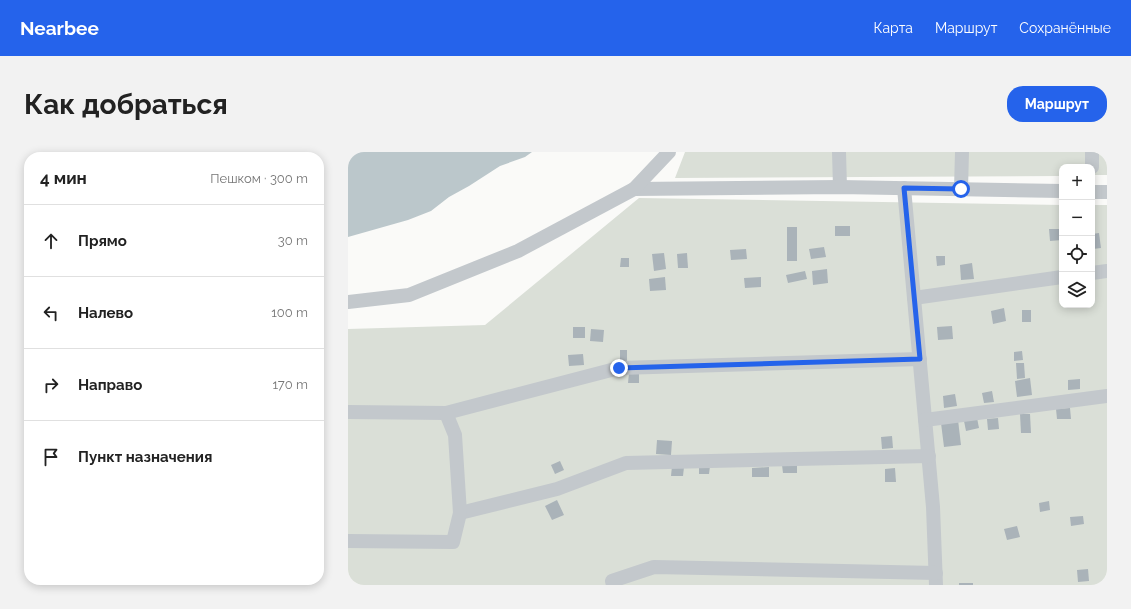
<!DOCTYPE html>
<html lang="ru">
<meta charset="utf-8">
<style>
:root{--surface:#fff;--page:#f2f2f2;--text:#222;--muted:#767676;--line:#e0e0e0;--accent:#2563eb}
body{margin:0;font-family:Raleway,sans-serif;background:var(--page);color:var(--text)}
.controls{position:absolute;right:12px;top:12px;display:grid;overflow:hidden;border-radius:8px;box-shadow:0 2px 10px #0003}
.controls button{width:36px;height:36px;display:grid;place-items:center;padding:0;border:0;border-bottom:1px solid var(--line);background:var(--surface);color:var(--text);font:20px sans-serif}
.stop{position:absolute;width:12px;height:12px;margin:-9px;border:3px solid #2563eb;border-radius:50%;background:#fff}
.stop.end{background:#2563eb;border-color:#fff;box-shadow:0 1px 4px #0008}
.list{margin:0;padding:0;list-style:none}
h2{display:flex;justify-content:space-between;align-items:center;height:52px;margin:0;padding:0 16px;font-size:17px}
h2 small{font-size:13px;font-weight:400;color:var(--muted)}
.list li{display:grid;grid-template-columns:26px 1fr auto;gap:12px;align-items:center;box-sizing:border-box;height:72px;padding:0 16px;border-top:1px solid var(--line)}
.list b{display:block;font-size:15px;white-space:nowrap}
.list em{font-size:13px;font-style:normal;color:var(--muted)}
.icon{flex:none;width:22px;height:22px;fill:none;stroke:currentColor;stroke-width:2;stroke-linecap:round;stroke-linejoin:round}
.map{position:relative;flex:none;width:759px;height:433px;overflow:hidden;border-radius:16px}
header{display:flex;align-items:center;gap:24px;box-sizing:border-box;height:56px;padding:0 20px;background:var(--accent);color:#fff}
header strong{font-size:19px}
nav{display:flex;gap:22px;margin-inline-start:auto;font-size:14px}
.intro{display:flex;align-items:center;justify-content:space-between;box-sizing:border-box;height:96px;padding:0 24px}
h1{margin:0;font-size:28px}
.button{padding:10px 18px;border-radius:16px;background:var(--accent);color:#fff;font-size:14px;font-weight:700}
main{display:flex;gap:24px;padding:0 24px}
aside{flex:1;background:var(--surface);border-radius:16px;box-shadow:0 2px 10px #0003}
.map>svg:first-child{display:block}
</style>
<header>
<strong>Nearbee</strong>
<nav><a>Карта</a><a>Маршрут</a><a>Сохранённые</a></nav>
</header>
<div class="intro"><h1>Как добраться</h1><a class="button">Маршрут</a></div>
<main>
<aside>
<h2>4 мин<small>Пешком · 300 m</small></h2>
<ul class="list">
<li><svg class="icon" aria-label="ahead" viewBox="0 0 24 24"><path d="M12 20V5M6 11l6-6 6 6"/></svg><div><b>Прямо</b></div><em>30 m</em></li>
<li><svg class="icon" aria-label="left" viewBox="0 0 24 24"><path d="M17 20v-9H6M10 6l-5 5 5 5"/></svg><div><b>Налево</b></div><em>100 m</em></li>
<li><svg class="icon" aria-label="right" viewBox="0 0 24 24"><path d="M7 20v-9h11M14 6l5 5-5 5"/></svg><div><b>Направо</b></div><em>170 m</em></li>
<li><svg class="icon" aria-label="arrive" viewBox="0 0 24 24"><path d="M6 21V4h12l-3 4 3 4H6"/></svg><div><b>Пункт назначения</b></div></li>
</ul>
</aside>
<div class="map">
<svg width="759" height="433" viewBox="0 0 759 433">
<rect width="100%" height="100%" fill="#fafaf8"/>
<g fill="#dadfd7">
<polygon points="337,0 759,0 759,23 744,23 744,15 714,15 714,24 327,26"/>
<polygon points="291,46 714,53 714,153 744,153 744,53 759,53 759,433 0,433 0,177 137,173"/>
</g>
<polygon fill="#bbc7cb" points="0,0 184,0 177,5 152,14 121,34 101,45 83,59 60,68 0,85"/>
<g fill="#aab3b9">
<rect x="487" y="74" width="15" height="10"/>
<rect x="439" y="75" width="10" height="34"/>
<polygon points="701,77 714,77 714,88 702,89"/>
<polygon points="751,81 753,96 745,97 744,82"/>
<polygon points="476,95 478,105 463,107 461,97"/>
<polygon points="398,97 399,107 383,108 382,98"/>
<polygon points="316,101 318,117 306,119 304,102"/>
<polygon points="339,101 340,116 330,116 329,102"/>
<polygon points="588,104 597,104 597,113 589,114"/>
<polygon points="273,106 281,106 281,115 272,115"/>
<polygon points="624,111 626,127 613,128 612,113"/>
<polygon points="479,117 480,131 465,133 464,119"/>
<polygon points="457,119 459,127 440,131 438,123"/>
<polygon points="317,125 318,138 302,139 301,127"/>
<polygon points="413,125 413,135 397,136 396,126"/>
<polygon points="656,156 658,169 645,172 643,159"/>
<rect x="674" y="158" width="9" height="12"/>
<polygon points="604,174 605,187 590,188 589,175"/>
<rect x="225" y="175" width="12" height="11"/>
<polygon points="243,177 256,178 255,190 242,189"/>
<rect x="272" y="198" width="7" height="12"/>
<polygon points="674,199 675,208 666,209 666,200"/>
<polygon points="235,202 236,213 221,214 220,203"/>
<polygon points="668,211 676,211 677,226 669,227"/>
<polygon points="281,221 291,221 291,231 280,231"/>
<polygon points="682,226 684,243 669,245 667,229"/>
<polygon points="732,227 732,237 720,238 720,228"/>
<polygon points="644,239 646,250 636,251 634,241"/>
<polygon points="607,242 609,254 596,256 595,244"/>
<polygon points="722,256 723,267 709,267 708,257"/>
<polygon points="672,262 682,262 683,281 673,281"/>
<polygon points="629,266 631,276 618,279 616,269"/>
<polygon points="650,266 651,277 640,278 639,267"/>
<polygon points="610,268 613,293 596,295 593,271"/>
<polygon points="544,284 545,296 534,297 533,285"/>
<polygon points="309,288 324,289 323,303 308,302"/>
<polygon points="212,309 216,318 207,322 203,313"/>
<polygon points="449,312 449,321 435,321 434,313"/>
<polygon points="324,314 336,315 335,324 323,324"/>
<polygon points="351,314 362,314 361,322 351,322"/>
<polygon points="421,315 421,325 404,325 404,316"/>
<polygon points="547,316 548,330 537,330 537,317"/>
<polygon points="209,348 216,363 204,368 197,354"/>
<polygon points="701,349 702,358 692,360 691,351"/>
<polygon points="735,364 736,372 723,374 722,365"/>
<polygon points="669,374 672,385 659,388 656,377"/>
<polygon points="740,417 741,429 730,430 729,418"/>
<rect x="611" y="431" width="14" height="2"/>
</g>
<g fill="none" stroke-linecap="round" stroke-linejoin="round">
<g stroke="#c3c8cc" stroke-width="14">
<polyline points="491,0 492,35"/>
<polyline points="744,15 744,0"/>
<polyline points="556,36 585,355 588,433"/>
<polyline points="286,37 492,35 714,39"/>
<polyline points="613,37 614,0"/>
<polyline points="744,40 759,40"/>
<polyline points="744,121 759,119"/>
<polyline points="566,146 714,125"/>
<polyline points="0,150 61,143 170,99 286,37 321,0"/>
<polyline points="0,260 98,261 271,216 572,207"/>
<polyline points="577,268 759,244"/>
<polyline points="112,361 209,337 278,311 581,304"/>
<polyline points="0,389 105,390 112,361 107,283 98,261"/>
<polyline points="265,433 264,429 306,415 588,421"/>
</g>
</g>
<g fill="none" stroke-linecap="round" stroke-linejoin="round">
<polyline stroke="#2563eb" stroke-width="5" points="271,216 572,207 556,36 613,37"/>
</g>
</svg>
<div class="controls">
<button>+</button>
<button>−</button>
<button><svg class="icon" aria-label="locate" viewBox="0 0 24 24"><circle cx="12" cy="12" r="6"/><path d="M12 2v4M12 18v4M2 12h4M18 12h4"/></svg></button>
<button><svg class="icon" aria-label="layers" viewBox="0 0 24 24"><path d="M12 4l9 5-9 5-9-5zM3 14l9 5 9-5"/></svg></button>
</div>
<div class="stop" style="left:613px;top:37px"></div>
<div class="stop end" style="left:271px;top:216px"></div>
</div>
</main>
